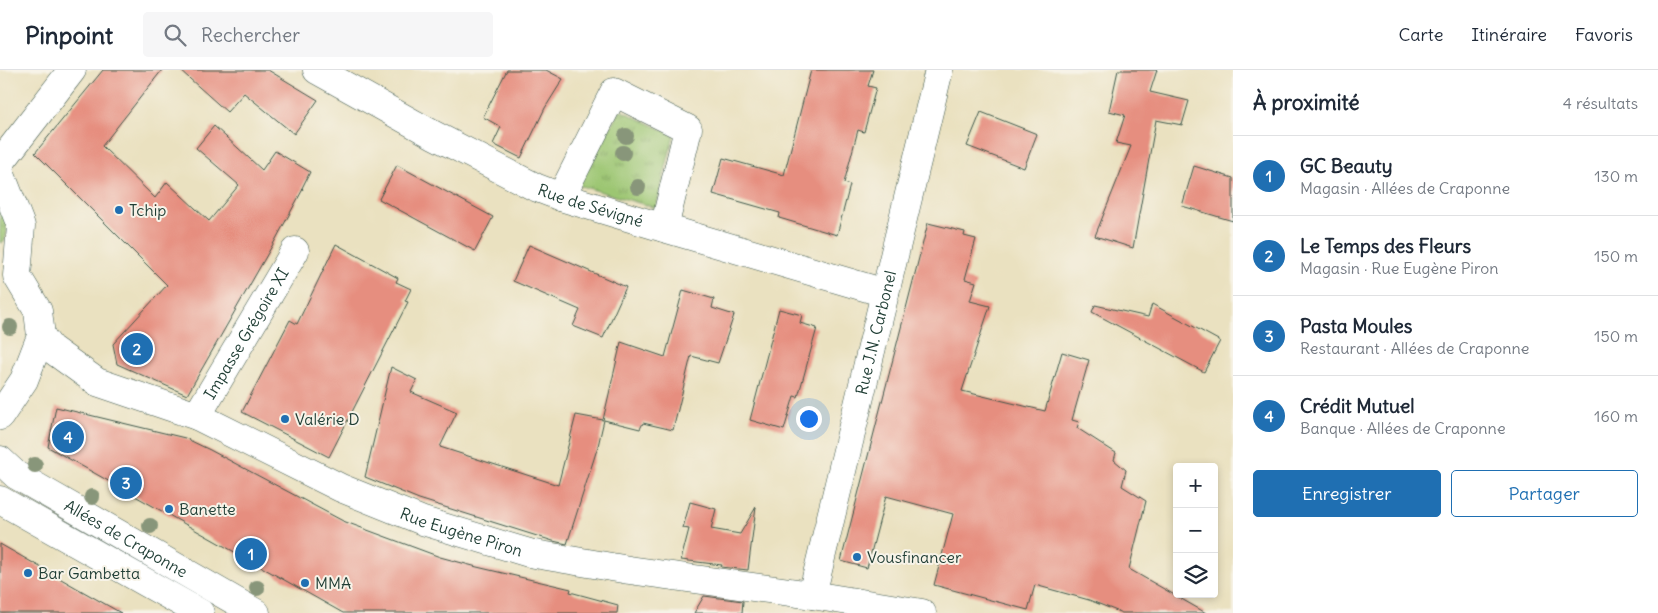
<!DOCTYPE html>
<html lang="fr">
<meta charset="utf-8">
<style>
:root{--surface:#fff;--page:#f6f6f7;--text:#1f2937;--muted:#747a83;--line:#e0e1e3;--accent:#1f6fb2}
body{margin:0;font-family:Delius,sans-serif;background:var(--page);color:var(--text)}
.controls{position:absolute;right:15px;bottom:15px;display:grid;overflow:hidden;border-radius:5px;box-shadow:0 2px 8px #0003}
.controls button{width:45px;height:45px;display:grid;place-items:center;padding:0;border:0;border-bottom:1px solid var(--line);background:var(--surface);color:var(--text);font:25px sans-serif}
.you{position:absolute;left:808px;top:348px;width:18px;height:18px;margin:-12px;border:4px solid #fff;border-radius:50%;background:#1a73e8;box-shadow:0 0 0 8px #1a73e833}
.badge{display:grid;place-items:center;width:32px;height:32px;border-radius:50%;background:var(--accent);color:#fff;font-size:16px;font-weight:700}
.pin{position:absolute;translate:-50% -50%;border:2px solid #fff;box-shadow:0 1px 5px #0006}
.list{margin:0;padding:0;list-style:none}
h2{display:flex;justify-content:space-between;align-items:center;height:65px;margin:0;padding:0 20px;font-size:21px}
h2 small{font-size:16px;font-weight:400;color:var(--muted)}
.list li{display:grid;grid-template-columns:32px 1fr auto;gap:15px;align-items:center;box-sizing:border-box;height:80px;padding:0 20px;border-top:1px solid var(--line)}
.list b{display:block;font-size:19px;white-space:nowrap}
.list p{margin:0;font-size:16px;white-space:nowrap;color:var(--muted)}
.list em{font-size:16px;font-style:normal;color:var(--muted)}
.actions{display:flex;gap:10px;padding:15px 20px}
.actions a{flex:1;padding:11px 0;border:1px solid var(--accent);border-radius:5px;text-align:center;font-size:18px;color:var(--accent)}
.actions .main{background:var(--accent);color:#fff}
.icon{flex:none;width:28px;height:28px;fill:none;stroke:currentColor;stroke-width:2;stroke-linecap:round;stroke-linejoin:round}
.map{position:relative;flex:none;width:1233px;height:543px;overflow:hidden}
header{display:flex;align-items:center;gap:30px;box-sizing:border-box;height:70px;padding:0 25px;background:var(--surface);border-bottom:1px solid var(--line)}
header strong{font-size:24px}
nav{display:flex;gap:28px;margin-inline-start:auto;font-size:18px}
.search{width:350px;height:45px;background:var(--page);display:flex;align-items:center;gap:12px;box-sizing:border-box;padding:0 18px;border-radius:5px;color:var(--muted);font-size:19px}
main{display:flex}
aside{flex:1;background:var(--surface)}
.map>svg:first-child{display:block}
</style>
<header>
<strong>Pinpoint</strong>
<div class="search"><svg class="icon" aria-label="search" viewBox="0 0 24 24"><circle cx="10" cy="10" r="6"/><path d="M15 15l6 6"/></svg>Rechercher</div>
<nav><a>Carte</a><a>Itinéraire</a><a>Favoris</a></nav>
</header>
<main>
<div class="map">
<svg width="1233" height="543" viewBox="0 0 1233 543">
<defs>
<pattern id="grass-tufts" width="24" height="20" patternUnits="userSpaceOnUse" patternTransform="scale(1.25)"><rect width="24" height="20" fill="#9cc672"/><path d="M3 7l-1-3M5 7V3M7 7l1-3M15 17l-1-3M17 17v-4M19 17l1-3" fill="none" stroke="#7fa25e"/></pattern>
</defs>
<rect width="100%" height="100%" fill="#f7f3e8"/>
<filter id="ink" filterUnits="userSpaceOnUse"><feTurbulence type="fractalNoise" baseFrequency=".02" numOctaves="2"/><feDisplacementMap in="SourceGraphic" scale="10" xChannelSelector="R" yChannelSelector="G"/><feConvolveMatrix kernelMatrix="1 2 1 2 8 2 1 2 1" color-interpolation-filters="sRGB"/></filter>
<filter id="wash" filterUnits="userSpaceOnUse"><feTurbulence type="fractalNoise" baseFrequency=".0096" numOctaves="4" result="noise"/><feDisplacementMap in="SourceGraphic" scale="20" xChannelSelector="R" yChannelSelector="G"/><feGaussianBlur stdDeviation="1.12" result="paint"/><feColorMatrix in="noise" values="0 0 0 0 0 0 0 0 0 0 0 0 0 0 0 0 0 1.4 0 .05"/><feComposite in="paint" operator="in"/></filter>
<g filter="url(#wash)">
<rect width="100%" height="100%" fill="#eae1c0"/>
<g fill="url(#grass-tufts)" stroke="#5e8253">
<polygon points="620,40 674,65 656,138 578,115"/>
<path d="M0 139C6 151 10 158 4 171L0 173Z"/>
</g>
<g id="blocks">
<g fill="#e68e7f">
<polygon points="103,0 162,0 102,76 155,128 167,112 209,151 239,115 196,78 214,56 262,100 275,81 310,102 302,118 303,119 276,169 187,325 117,294 113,274 167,215 35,83"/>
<polygon points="180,0 268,0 318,30 294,64 244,23 227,42"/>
<polygon points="507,0 546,0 563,9 545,38 521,88 493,74 501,57 483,47"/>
<polygon points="811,0 873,0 868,16 876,18 864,62 858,60 844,113 850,115 837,165 779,148 780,143 713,124 723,88 784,105"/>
<polygon points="1118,0 1157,0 1150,22 1189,31 1182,55 1156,50 1133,178 1095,166 1131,76 1116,73 1125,45 1109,41"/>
<polygon points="981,42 1037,64 1024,98 967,76"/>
<polygon points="397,95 493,147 475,181 379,129"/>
<polygon points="1194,96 1233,108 1233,151 1182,136"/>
<polygon points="928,153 965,162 964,166 976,169 965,209 976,212 970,231 990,236 962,321 1045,341 1062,282 1089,290 1072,350 1079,352 1077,358 1116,383 1114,390 1126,400 1122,416 1146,431 1129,499 1206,543 1122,543 1089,530 1035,515 1028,540 934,515 953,444 886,426 867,498 841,491"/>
<polygon points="336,174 398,208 396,212 411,219 405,231 408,232 329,387 242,342 290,250 297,254"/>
<polygon points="529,175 626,217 603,268 573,256 580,240 513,211"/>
<polygon points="683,220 714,229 712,238 734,245 718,293 691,286 673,360 643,353 640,359 604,350 598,376 567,474 553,471 419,429 365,407 391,297 417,310 411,322 457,342 440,377 558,415 576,345 603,350 621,272 665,287"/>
<polygon points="1152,234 1220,271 1204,302 1092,242 1095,235 1148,247"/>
<polygon points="779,239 802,245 800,253 817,258 798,327 794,326 784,360 750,350"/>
<polygon points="56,337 185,368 210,380 343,451 440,487 477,497 571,519 570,522 618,535 617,543 343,543 48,377"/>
<polygon points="690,432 716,439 711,459 740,464 756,437 748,500 721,497 722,495 681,490 689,459 683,458"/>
<polygon points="0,474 82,521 121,543 0,543"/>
<polygon points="704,526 743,531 742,543 694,543"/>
</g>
</g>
</g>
<g filter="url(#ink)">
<use href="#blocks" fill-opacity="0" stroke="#3d5649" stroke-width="1"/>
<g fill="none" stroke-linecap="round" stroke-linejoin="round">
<defs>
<g id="minor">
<path id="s1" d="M317 0 434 65 535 117 561 127 664 158 885 223"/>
<polyline points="561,127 614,22 688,59 664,158"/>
<path id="s2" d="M41 266 50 278 97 312 197 346 341 418 423 451 529 483 629 500 812 525 922 543"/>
<path id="s3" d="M197 346 295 181"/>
<path id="s4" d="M812 525 939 0"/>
</g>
<g id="major">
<polyline points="0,93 72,0"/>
<polyline points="0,102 21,156 17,206 38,241 41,266 24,310 0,346"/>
<path id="s5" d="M0 390 16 405 256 543"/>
<polyline points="0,430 200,543"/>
</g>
</defs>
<use href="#minor" stroke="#3d5649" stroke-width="29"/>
<use href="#major" stroke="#3d5649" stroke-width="29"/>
<use href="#minor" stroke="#fff" stroke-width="28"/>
<use href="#major" stroke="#fff" stroke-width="28"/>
</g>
<g fill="#88967a">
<circle cx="626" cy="66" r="8"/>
<circle cx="623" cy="83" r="8"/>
<circle cx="638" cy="117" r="8"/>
<circle cx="10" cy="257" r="8"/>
<circle cx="35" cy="395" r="8"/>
<circle cx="92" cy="427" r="8"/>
<circle cx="150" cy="456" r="8"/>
<circle cx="257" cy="518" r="8"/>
</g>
</g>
<g fill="#1f6fb2" stroke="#f7f3e8" stroke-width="2">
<circle cx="119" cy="140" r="5"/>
<circle cx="285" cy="349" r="5"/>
<circle cx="169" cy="439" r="5"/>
<circle cx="857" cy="487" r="5"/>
<circle cx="28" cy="503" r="5"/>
<circle cx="305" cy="513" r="5"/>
</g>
<g text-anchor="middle" stroke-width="4" stroke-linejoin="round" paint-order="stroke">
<g font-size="16" fill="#1f3d34" stroke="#f7f3e8">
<text dy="6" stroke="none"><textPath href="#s1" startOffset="306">Rue de Sévigné</textPath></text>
<text dy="6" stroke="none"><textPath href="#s4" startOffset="270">Rue J.N. Carbonel</textPath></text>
<text dy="6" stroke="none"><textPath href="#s3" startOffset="96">Impasse Grégoire XI</textPath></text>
<text dy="6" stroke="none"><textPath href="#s2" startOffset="468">Rue Eugène Piron</textPath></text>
<text dy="6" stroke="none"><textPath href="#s5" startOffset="149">Allées de Craponne</textPath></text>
</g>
<g font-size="16" fill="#1f3d34" stroke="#f7f3e8" text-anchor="start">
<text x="129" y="146">Tchip</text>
<text x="295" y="355">Valérie D</text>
<text x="179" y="445">Banette</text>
<text x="867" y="493">Vousfinancer</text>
<text x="38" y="509">Bar Gambetta</text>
<text x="315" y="519">MMA</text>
</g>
</g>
</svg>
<div class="controls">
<button>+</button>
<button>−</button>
<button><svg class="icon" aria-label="layers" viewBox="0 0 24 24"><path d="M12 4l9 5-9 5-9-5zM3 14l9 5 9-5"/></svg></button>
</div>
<div class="you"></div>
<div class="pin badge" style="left:251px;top:484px">1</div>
<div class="pin badge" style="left:137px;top:279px">2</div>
<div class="pin badge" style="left:126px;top:413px">3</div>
<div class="pin badge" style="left:68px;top:367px">4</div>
</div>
<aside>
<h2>À proximité<small>4 résultats</small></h2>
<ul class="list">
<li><span class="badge">1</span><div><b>GC Beauty</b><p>Magasin · Allées de Craponne</p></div><em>130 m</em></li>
<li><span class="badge">2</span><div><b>Le Temps des Fleurs</b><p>Magasin · Rue Eugène Piron</p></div><em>150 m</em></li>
<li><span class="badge">3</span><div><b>Pasta Moules</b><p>Restaurant · Allées de Craponne</p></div><em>150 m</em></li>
<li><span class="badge">4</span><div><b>Crédit Mutuel</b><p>Banque · Allées de Craponne</p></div><em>160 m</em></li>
</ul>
<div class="actions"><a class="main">Enregistrer</a><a>Partager</a></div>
</aside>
</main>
